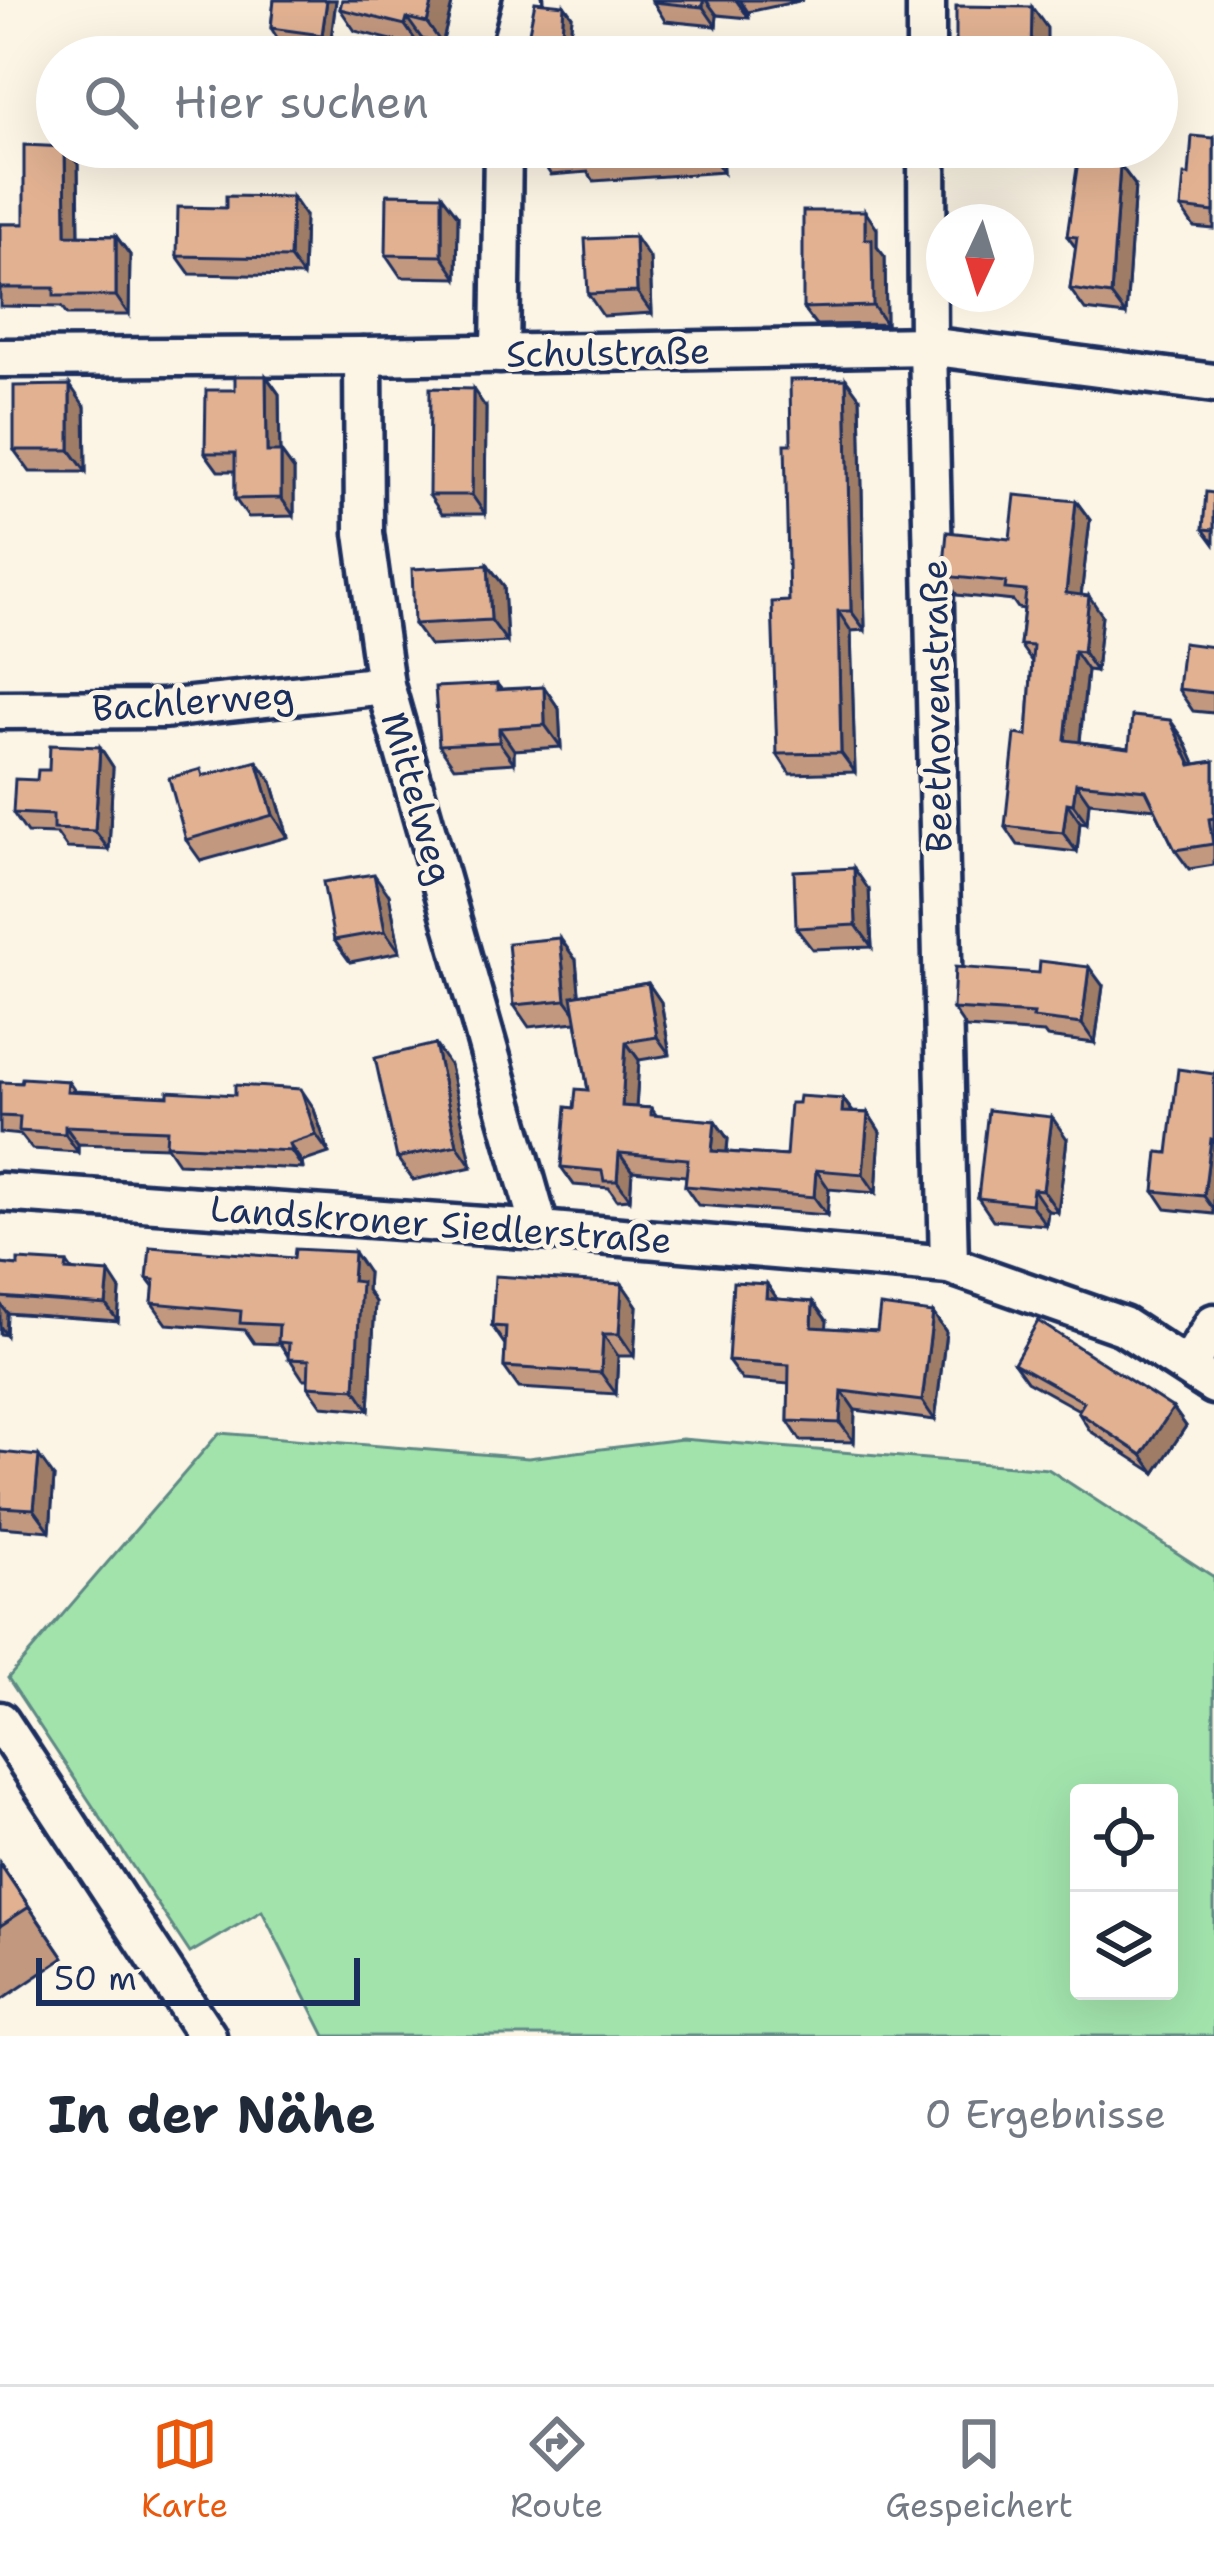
<!DOCTYPE html>
<html lang="de">
<meta charset="utf-8">
<style>
:root{--surface:#fff;--page:#f2f2f3;--text:#1f2937;--muted:#747a83;--line:#e0e1e3;--accent:#ea580c}
body{margin:0;font-family:"Shantell Sans",sans-serif;background:var(--page);color:var(--text)}
.controls{position:absolute;right:36px;bottom:36px;display:grid;overflow:hidden;border-radius:12px;box-shadow:0 12px 48px #0002}
.controls button{width:108px;height:108px;display:grid;place-items:center;padding:0;border:0;border-bottom:3px solid var(--line);background:var(--surface);color:var(--text);font:60px sans-serif}
.compass{position:absolute;left:926px;top:204px;width:108px;height:108px;border-radius:50%;background:var(--surface);box-shadow:0 12px 48px #0002;rotate:184deg}
.scale{position:absolute;left:36px;bottom:30px;width:324px;box-sizing:border-box;padding-left:12px;border:6px solid #1b2f5e;border-top:0;font-size:33px;line-height:42px;white-space:nowrap;color:#1b2f5e;-webkit-text-stroke:9px #fcf5e5;paint-order:stroke}
.list{margin:0;padding:0;list-style:none}
h2{display:flex;justify-content:space-between;align-items:center;height:156px;margin:0;padding:0 48px;font-size:51px}
h2 small{font-size:39px;font-weight:400;color:var(--muted)}
.icon{flex:none;width:66px;height:66px;fill:none;stroke:currentColor;stroke-width:2;stroke-linecap:round;stroke-linejoin:round}
.map{position:relative;flex:none;width:1214px;height:2036px;overflow:hidden}
.search{position:absolute;background:var(--surface);box-shadow:0 12px 48px #0002;left:36px;right:36px;top:36px;height:132px;display:flex;align-items:center;gap:30px;box-sizing:border-box;padding:0 42px;border-radius:66px;color:var(--muted);font-size:45px}
.sheet{height:348px;background:var(--surface)}
nav{display:flex;justify-content:space-around;align-items:center;box-sizing:border-box;height:168px;border-top:3px solid var(--line);background:var(--surface);font-size:33px;color:var(--muted)}
nav a{display:grid;justify-items:center;gap:6px}
nav .on{color:var(--accent)}
.map>svg:first-child{display:block}
</style>
<div class="map">
<svg width="1214" height="2036" viewBox="0 0 1214 2036">
<rect width="100%" height="100%" fill="#fcf5e5"/>
<filter id="ink" filterUnits="userSpaceOnUse"><feTurbulence type="fractalNoise" baseFrequency=".00833" numOctaves="2"/><feDisplacementMap in="SourceGraphic" scale="24" xChannelSelector="R" yChannelSelector="G"/><feConvolveMatrix kernelMatrix="1 2 1 2 8 2 1 2 1" color-interpolation-filters="sRGB"/></filter>
<g filter="url(#ink)">
<path fill="#a2e3ac" stroke="#5e8985" stroke-width="3" fill-rule="evenodd" d="M219 1433 528 1458 682 1439 1048 1469 1214 1577V2036H325L262 1911 190 1953 8 1678ZM1079 1793H1169V1991H1079Z"/>
<g fill="none" stroke-linecap="round" stroke-linejoin="round">
<defs>
<g id="street">
<polyline points="926,0 926,57"/>
<polyline points="508,57 523,0"/>
<polyline points="927,147 928,346 949,1265"/>
<polyline points="500,354 503,147"/>
<polyline points="363,356 364,533 385,685 540,1230"/>
<polyline points="0,358 363,356 928,346 1214,383"/>
<polyline points="0,710 163,709 385,685"/>
<polyline points="0,1192 540,1230 949,1265 1123,1326 1214,1385"/>
<polyline points="1188,1366 1214,1323"/>
<polyline points="0,1721 207,2036"/>
</g>
</defs>
<use href="#street" stroke="#1b2f5e" stroke-width="45"/>
<use href="#street" stroke="#fcf5e5" stroke-width="36"/>
</g>
<g fill="#c2987e" stroke="#1b2f5e" stroke-width="3">
<polygon points="274,0 336,0 330,46 278,39 271,28"/>
<polygon points="342,0 453,0 442,44 422,39 420,47 355,31 340,9"/>
<polygon points="652,0 804,0 748,12 749,18 717,15 716,26 665,21"/>
<polygon points="564,5 572,16 568,57 534,54 527,42"/>
<polygon points="1214,138 1214,229 1194,227 1181,208 1189,175"/>
<polygon points="57,147 66,147 78,164 79,235 116,236 130,255 129,315 67,315 61,307 0,306 0,224 24,224"/>
<polygon points="537,147 722,147 723,172 594,181 588,172 551,175 538,156"/>
<polygon points="1120,165 1135,185 1126,315 1085,310 1070,289 1076,248 1067,236"/>
<polygon points="226,208 305,216 303,276 190,274 177,256"/>
<polygon points="458,216 457,278 401,277 386,255"/>
<polygon points="877,229 877,247 885,257 886,324 816,325 803,308"/>
<polygon points="650,259 652,313 603,316 588,294"/>
<polygon points="266,376 279,394 280,452 294,470 294,516 248,517 235,499 235,471 218,471 205,453 235,390"/>
<polygon points="860,398 865,630 851,631 855,772 790,774 777,754 789,601 791,444"/>
<polygon points="85,407 86,472 30,472 14,450"/>
<polygon points="486,408 485,514 442,514 429,495"/>
<polygon points="1214,493 1214,544 1203,529"/>
<polygon points="1076,501 1090,520 1081,595 1102,615 1096,671 1087,670 1080,742 1129,748 1184,739 1195,764 1214,761 1214,865 1189,869 1175,850 1155,809 1089,802 1087,823 1080,822 1077,852 1018,845 1005,826 1027,736 1032,662 1020,645 1024,609 1018,608 1013,601 957,595 943,576"/>
<polygon points="488,565 504,586 507,642 430,646 414,624"/>
<polygon points="1214,647 1214,713 1193,711 1178,689"/>
<polygon points="497,684 501,689 544,687 559,709 561,747 514,750 514,763 454,767 439,745"/>
<polygon points="100,747 113,767 109,850 67,848 57,834 27,833 13,813 37,780 49,770"/>
<polygon points="206,775 272,782 288,837 201,861 186,840"/>
<polygon points="869,890 872,947 812,949 796,928"/>
<polygon points="389,895 400,952 350,962 334,940"/>
<polygon points="576,960 579,995 648,983 661,1002 670,1055 639,1060 636,1107 651,1108 657,1116 715,1121 728,1139 727,1152 786,1156 798,1103 843,1099 853,1112 868,1113 880,1132 876,1193 829,1189 827,1215 698,1205 685,1186 686,1176 632,1171 630,1199 617,1200 609,1188 574,1185 561,1167 574,1108 588,1090 576,1022 529,1027 514,1005"/>
<polygon points="1103,986 1095,1043 1047,1037 1044,1033 966,1028 953,1009"/>
<polygon points="450,1066 472,1167 413,1180 397,1158"/>
<polygon points="1214,1074 1214,1214 1166,1209 1154,1191 1168,1153"/>
<polygon points="68,1081 75,1091 313,1107 329,1153 302,1162 303,1169 178,1163 167,1147 78,1144 78,1152 32,1149 21,1135 0,1133 0,1082 21,1083"/>
<polygon points="1067,1139 1058,1212 1048,1211 1046,1225 993,1220 978,1198"/>
<polygon points="67,1263 72,1270 120,1290 118,1321 7,1313 6,1335 0,1334 0,1264 18,1266"/>
<polygon points="368,1273 367,1290 375,1302 369,1410 322,1406 308,1386 308,1379 303,1379 280,1344 254,1343 245,1330 167,1324 152,1303 154,1288 147,1279"/>
<polygon points="622,1284 637,1306 634,1356 618,1356 616,1394 519,1388 504,1367 505,1345 492,1326"/>
<polygon points="767,1284 777,1299 813,1302 827,1321 826,1328 877,1331 933,1313 946,1332 935,1420 855,1410 854,1442 801,1441 788,1421 789,1384 742,1380 728,1361"/>
<polygon points="1014,1363 1173,1408 1186,1426 1155,1473 1090,1431 1078,1412 1079,1410 1027,1381"/>
<polygon points="0,1452 54,1477 50,1531 0,1527"/>
<polygon points="0,1863 64,1958 0,2001"/>
</g>
<g fill="#9e7c66" stroke="#1b2f5e" stroke-width="3">
<polygon points="327,0 336,0 330,46 322,35"/>
<polygon points="433,0 453,0 442,44 427,23"/>
<polygon points="703,0 706,0 717,15 716,26 703,7"/>
<polygon points="736,0 740,0 748,12 749,18"/>
<polygon points="564,5 572,16 568,57 561,46"/>
<polygon points="1032,7 1047,28 1047,57 1031,57"/>
<polygon points="407,18 422,39 420,47 405,25"/>
<polygon points="65,147 78,164 79,254 66,235"/>
<polygon points="709,147 722,147 723,172 710,153"/>
<polygon points="1120,165 1135,185 1126,315 1111,295"/>
<polygon points="442,195 458,216 457,278 442,256"/>
<polygon points="292,197 305,216 303,276 290,258"/>
<polygon points="865,211 877,229 877,247 885,257 886,324 873,306 865,239"/>
<polygon points="116,236 130,255 129,315 116,296"/>
<polygon points="635,237 650,259 652,313 637,292"/>
<polygon points="266,376 279,394 280,470 267,452"/>
<polygon points="846,379 860,398 865,630 851,611"/>
<polygon points="70,385 85,407 86,472 70,450"/>
<polygon points="473,389 486,408 485,514 472,495"/>
<polygon points="281,452 294,470 294,516 281,498"/>
<polygon points="1076,501 1090,520 1079,613 1066,593"/>
<polygon points="488,565 504,586 507,642 491,620"/>
<polygon points="1089,596 1102,615 1096,671 1083,652"/>
<polygon points="838,611 851,631 855,772 841,753"/>
<polygon points="1074,651 1087,670 1078,759 1065,740"/>
<polygon points="544,687 559,709 561,747 545,725"/>
<polygon points="1170,720 1184,739 1204,784 1191,765"/>
<polygon points="499,728 514,750 514,763 499,742"/>
<polygon points="100,747 113,767 109,850 95,831"/>
<polygon points="257,761 272,782 288,837 273,815"/>
<polygon points="1076,783 1089,802 1087,823 1073,804"/>
<polygon points="1067,803 1080,822 1077,852 1063,833"/>
<polygon points="854,868 869,890 872,947 856,925"/>
<polygon points="374,874 389,895 400,952 385,931"/>
<polygon points="560,938 576,960 582,1022 566,1000"/>
<polygon points="1089,967 1103,986 1095,1043 1082,1024"/>
<polygon points="648,983 661,1002 670,1055 657,1037"/>
<polygon points="626,1042 639,1060 635,1124 622,1106"/>
<polygon points="435,1044 450,1066 472,1167 457,1145"/>
<polygon points="301,1089 313,1107 329,1153 316,1135"/>
<polygon points="843,1099 856,1117 842,1112"/>
<polygon points="868,1113 880,1132 876,1193 863,1174"/>
<polygon points="1052,1117 1067,1139 1058,1212 1043,1190"/>
<polygon points="715,1121 728,1139 725,1169 712,1151"/>
<polygon points="65,1126 78,1144 78,1152 65,1134"/>
<polygon points="1211,1139 1214,1144 1214,1210 1204,1196"/>
<polygon points="289,1144 302,1162 303,1169 291,1151"/>
<polygon points="619,1153 632,1171 630,1199 617,1181"/>
<polygon points="816,1170 829,1189 827,1215 814,1197"/>
<polygon points="1033,1189 1048,1211 1046,1225 1031,1204"/>
<polygon points="354,1252 368,1273 367,1290 375,1302 369,1410 355,1389 352,1281"/>
<polygon points="109,1273 120,1290 118,1321 106,1305"/>
<polygon points="622,1284 637,1306 634,1356 619,1334"/>
<polygon points="767,1284 780,1303 766,1298"/>
<polygon points="813,1302 827,1321 825,1346 812,1327"/>
<polygon points="0,1303 7,1313 6,1335 0,1326"/>
<polygon points="933,1313 946,1332 935,1420 922,1401"/>
<polygon points="603,1334 618,1356 616,1394 601,1373"/>
<polygon points="842,1391 855,1410 854,1442 840,1423"/>
<polygon points="1173,1408 1186,1426 1155,1473 1142,1455"/>
<polygon points="39,1456 54,1477 50,1531 34,1509"/>
<polygon points="0,1863 64,1958 29,1907"/>
</g>
<g fill="#e1b192" stroke="#1b2f5e" stroke-width="3">
<polygon points="274,0 327,0 322,35 271,28"/>
<polygon points="342,0 433,0 427,23 407,18 405,25 340,9"/>
<polygon points="652,0 703,0 703,7 652,2"/>
<polygon points="535,2 564,5 561,46 527,42"/>
<polygon points="956,6 1032,7 1031,57 956,57"/>
<polygon points="1192,136 1214,138 1214,212 1181,208 1184,175 1189,175"/>
<polygon points="24,145 65,147 66,235 116,236 116,296 54,296 54,288 0,288 0,224 24,224"/>
<polygon points="537,147 709,147 710,153 580,162 580,152 538,156"/>
<polygon points="1078,161 1120,165 1111,295 1070,289 1077,237 1067,236"/>
<polygon points="387,194 442,195 442,256 386,255"/>
<polygon points="226,196 292,197 290,258 177,256 178,207 226,208"/>
<polygon points="803,211 865,211 865,239 872,239 873,306 803,308"/>
<polygon points="635,237 637,292 588,294 585,239"/>
<polygon points="235,376 266,376 267,452 281,452 281,498 235,499 235,453 205,453 206,390 235,390"/>
<polygon points="846,379 851,611 838,611 841,753 777,754 772,602 789,601 785,444 791,444 790,380"/>
<polygon points="70,385 70,450 14,450 14,386"/>
<polygon points="430,388 473,389 472,495 429,495"/>
<polygon points="1206,492 1214,493 1214,530 1203,529"/>
<polygon points="1015,495 1076,501 1066,593 1089,596 1083,652 1074,651 1065,740 1129,748 1132,716 1170,720 1191,765 1214,761 1214,818 1209,819 1213,844 1175,850 1146,790 1076,783 1073,804 1067,803 1063,833 1005,826 1015,734 1027,736 1033,646 1020,645 1026,591 1005,589 1006,582 943,576 947,532 1010,539"/>
<polygon points="488,565 491,620 414,624 412,569"/>
<polygon points="1183,643 1214,647 1214,693 1178,689"/>
<polygon points="497,684 497,690 544,687 545,725 499,728 499,742 439,745 435,687"/>
<polygon points="50,745 100,747 95,831 53,829 53,815 13,813 15,779 37,780 38,770 49,770"/>
<polygon points="257,761 273,815 186,840 169,778 201,769 203,776"/>
<polygon points="854,868 856,925 796,928 794,871"/>
<polygon points="374,874 385,931 334,940 323,882"/>
<polygon points="560,938 566,1000 514,1005 508,943"/>
<polygon points="1040,961 1089,967 1082,1024 1033,1018 1034,1014 953,1009 955,967 1039,973"/>
<polygon points="648,983 657,1037 626,1042 622,1106 651,1108 651,1115 715,1121 712,1151 786,1156 790,1103 798,1103 799,1096 843,1099 842,1112 868,1113 863,1174 816,1170 814,1197 685,1186 688,1159 619,1153 617,1181 604,1181 602,1171 561,1167 566,1107 574,1108 576,1089 588,1090 572,996"/>
<polygon points="435,1044 457,1145 397,1158 375,1058"/>
<polygon points="1178,1069 1214,1074 1214,1140 1211,1139 1204,1196 1154,1191 1158,1152 1168,1153"/>
<polygon points="22,1078 68,1081 67,1091 168,1096 168,1091 235,1095 235,1085 301,1089 316,1135 289,1144 291,1151 166,1145 167,1130 65,1126 65,1134 19,1131 20,1117 0,1116 0,1082 21,1083"/>
<polygon points="988,1110 1052,1117 1043,1190 1033,1189 1031,1204 978,1198"/>
<polygon points="150,1247 294,1258 295,1249 354,1252 352,1281 361,1282 355,1389 308,1386 309,1360 288,1359 289,1343 278,1342 279,1325 240,1323 241,1311 152,1303 154,1280 147,1279"/>
<polygon points="18,1260 67,1263 66,1270 109,1273 106,1305 0,1297 0,1264 18,1266"/>
<polygon points="495,1276 622,1284 619,1334 603,1334 601,1373 504,1367 506,1327 492,1326"/>
<polygon points="733,1282 767,1284 766,1298 813,1302 812,1327 877,1331 880,1306 933,1313 922,1401 842,1391 840,1423 788,1421 789,1365 728,1361"/>
<polygon points="1038,1321 1173,1408 1142,1455 1078,1412 1084,1402 1014,1363"/>
<polygon points="0,1452 39,1456 34,1509 0,1507"/>
<polygon points="0,1864 29,1907 0,1926"/>
</g>
</g>
<g text-anchor="middle" stroke-width="10" stroke-linejoin="round" paint-order="stroke">
<g font-size="36" fill="#1b2f5e" stroke="#fcf5e5">
<text transform="translate(608 352) rotate(-1)" y="13">Schulstraße</text>
<text transform="translate(193 701) rotate(-4)" y="13">Bachlerweg</text>
<text transform="translate(936 706) rotate(-91)" y="13">Beethovenstraße</text>
<text transform="translate(418 798) rotate(74)" y="13">Mittelweg</text>
<text transform="translate(441 1224) rotate(4)" y="13">Landskroner Siedlerstraße</text>
</g>
</g>
</svg>
<div class="controls">
<button><svg class="icon" aria-label="locate" viewBox="0 0 24 24"><circle cx="12" cy="12" r="6"/><path d="M12 2v4M12 18v4M2 12h4M18 12h4"/></svg></button>
<button><svg class="icon" aria-label="layers" viewBox="0 0 24 24"><path d="M12 4l9 5-9 5-9-5zM3 14l9 5 9-5"/></svg></button>
</div>
<svg class="compass" viewBox="-18 -18 36 36"><path d="M0-13l5 13h-10z" fill="#e53935"/><path d="M0 13l5-13h-10z" fill="#747a83"/></svg>
<div class="scale">50 m</div>
<div class="search"><svg class="icon" aria-label="search" viewBox="0 0 24 24"><circle cx="10" cy="10" r="6"/><path d="M15 15l6 6"/></svg>Hier suchen</div>
</div>
<section class="sheet">
<h2>In der Nähe<small>0 Ergebnisse</small></h2>
<ul class="list">
</ul>
</section>
<nav>
<a class="on"><svg class="icon" aria-label="map" viewBox="0 0 24 24"><path d="M3 6l6-2 6 2 6-2v14l-6 2-6-2-6 2zM9 4v14M15 6v14"/></svg>Karte</a>
<a><svg class="icon" aria-label="directions" viewBox="0 0 24 24"><path d="M12 3l9 9-9 9-9-9zM9 14v-3h6M13 9l2 2-2 2"/></svg>Route</a>
<a><svg class="icon" aria-label="saved" viewBox="0 0 24 24"><path d="M7 4h10v16l-5-4-5 4z"/></svg>Gespeichert</a>
</nav>
